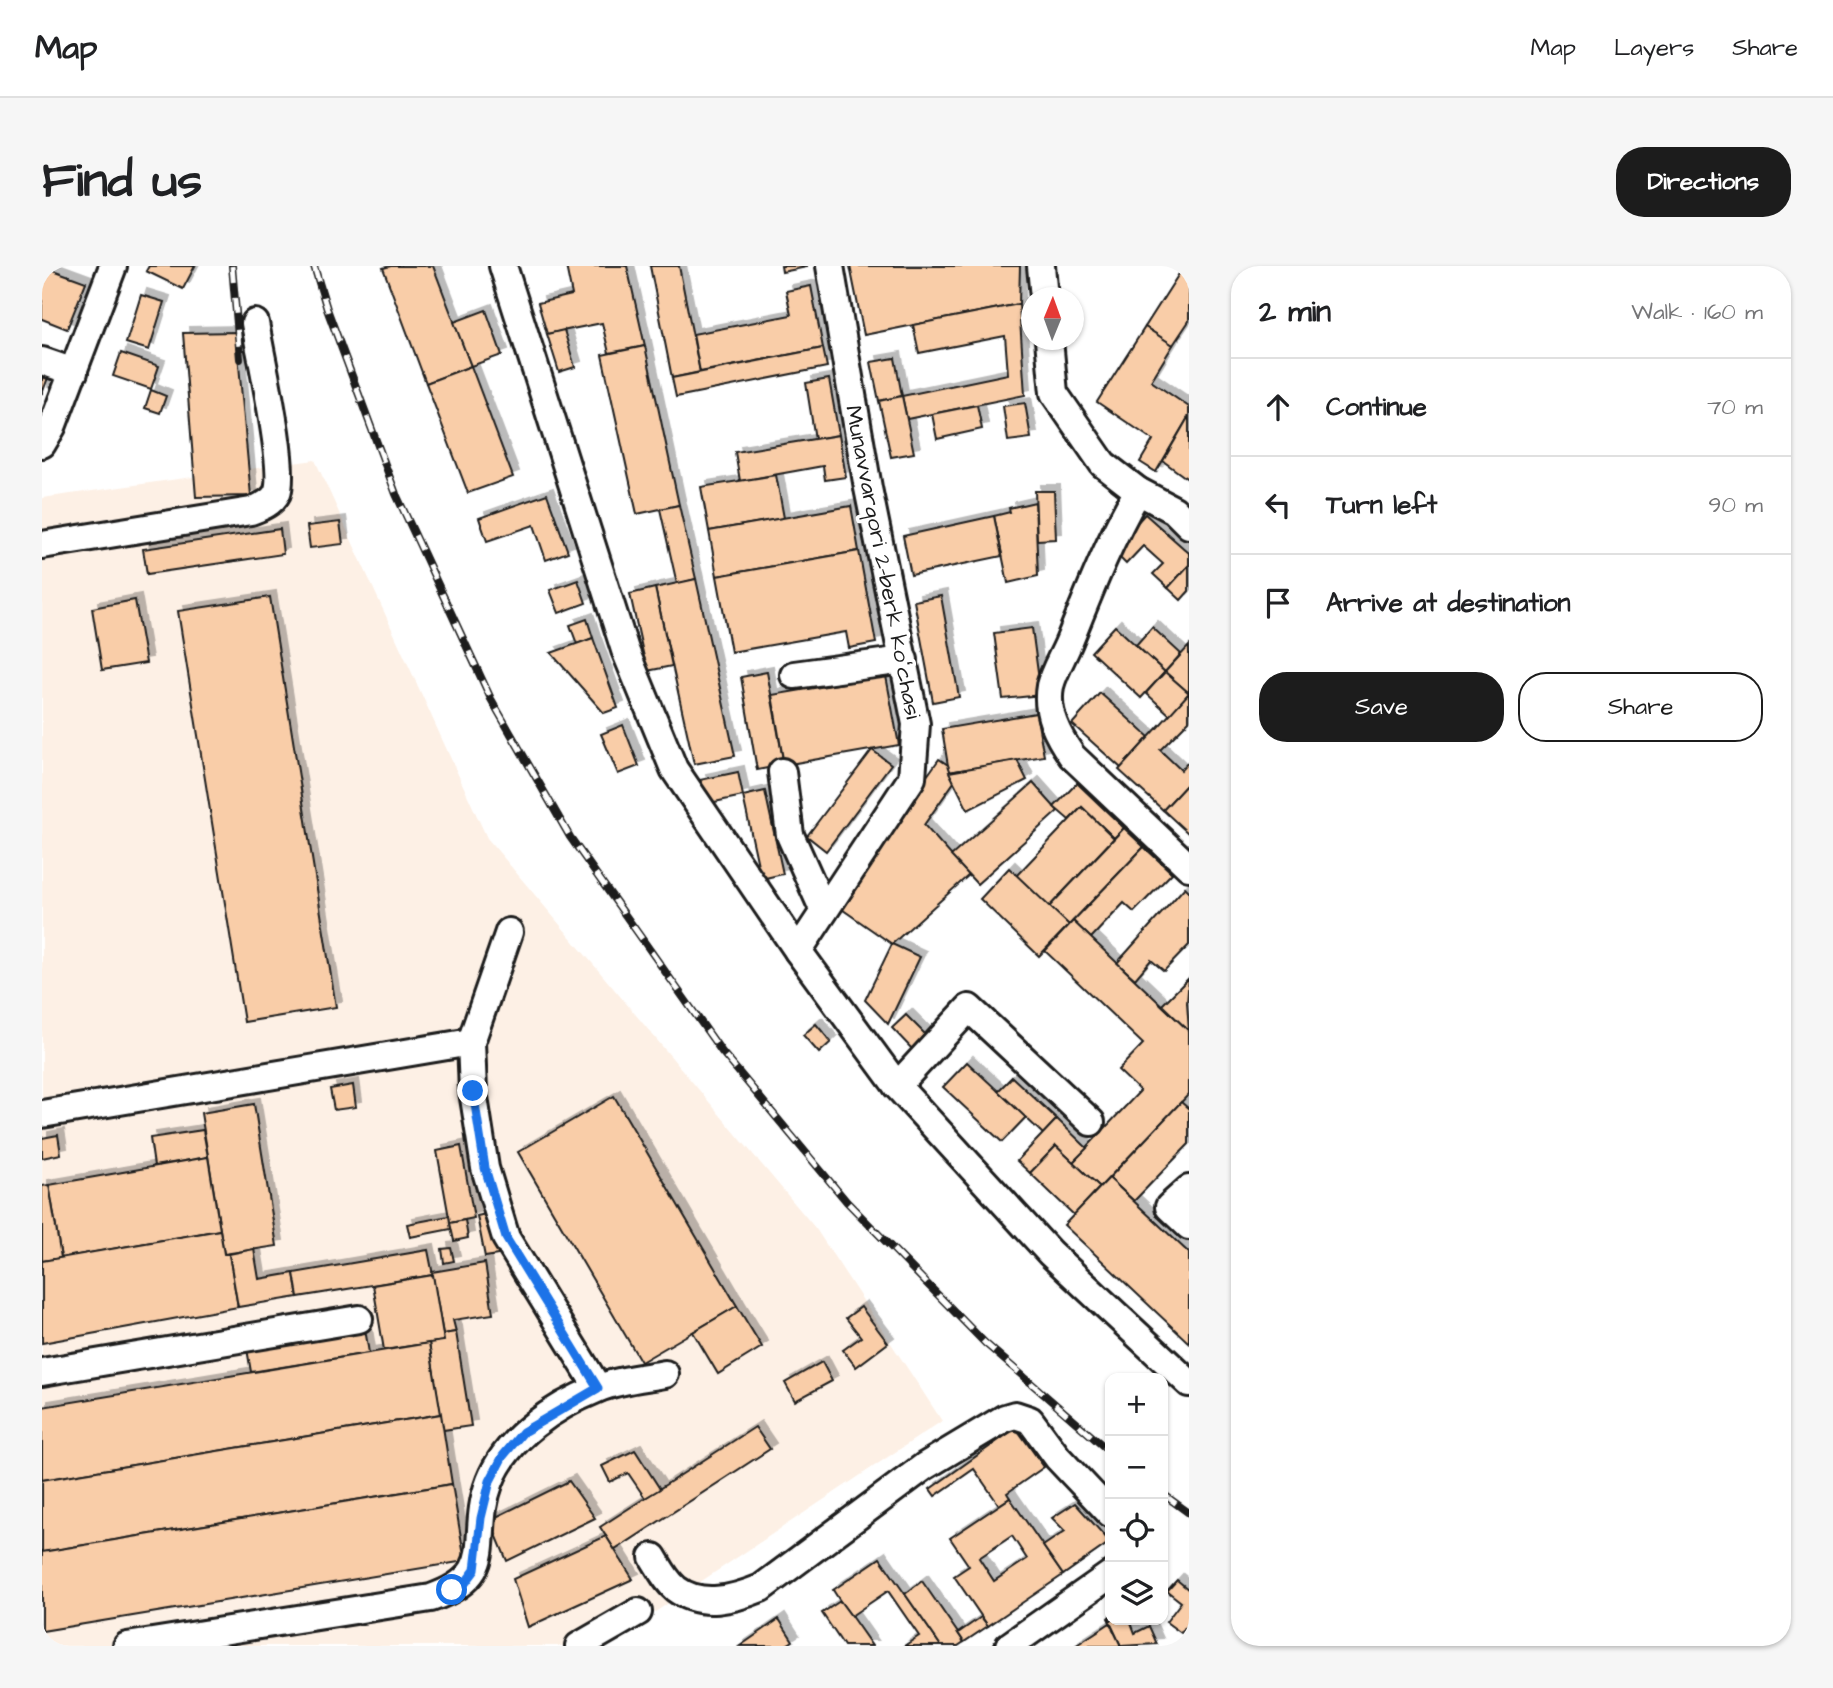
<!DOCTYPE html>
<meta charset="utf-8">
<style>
:root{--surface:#fff;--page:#f6f6f6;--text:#202124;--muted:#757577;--line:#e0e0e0;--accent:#1c1c1c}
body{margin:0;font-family:"Architects Daughter",sans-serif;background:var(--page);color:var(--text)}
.controls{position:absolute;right:21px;bottom:21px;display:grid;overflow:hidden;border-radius:14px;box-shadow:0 2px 5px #0004}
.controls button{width:63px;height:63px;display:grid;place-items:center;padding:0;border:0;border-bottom:2px solid var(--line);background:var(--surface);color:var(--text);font:35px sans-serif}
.compass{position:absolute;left:979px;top:21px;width:63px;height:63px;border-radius:50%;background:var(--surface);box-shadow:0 2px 5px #0004;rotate:1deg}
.stop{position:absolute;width:21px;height:21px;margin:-16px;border:5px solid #1a73e8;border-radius:50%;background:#fff}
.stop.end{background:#1a73e8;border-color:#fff;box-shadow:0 2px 7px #0008}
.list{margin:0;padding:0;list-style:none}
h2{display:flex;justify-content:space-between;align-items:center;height:91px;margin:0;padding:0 28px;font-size:30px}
h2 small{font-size:23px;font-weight:400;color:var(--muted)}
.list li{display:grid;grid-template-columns:46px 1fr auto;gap:21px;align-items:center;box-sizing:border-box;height:98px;padding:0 28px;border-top:2px solid var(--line)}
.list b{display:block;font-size:26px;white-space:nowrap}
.list em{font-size:23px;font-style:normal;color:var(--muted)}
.actions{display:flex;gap:14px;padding:21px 28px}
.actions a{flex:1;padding:16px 0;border:2px solid var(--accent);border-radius:28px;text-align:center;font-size:24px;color:var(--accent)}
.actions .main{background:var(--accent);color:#fff}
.icon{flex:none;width:38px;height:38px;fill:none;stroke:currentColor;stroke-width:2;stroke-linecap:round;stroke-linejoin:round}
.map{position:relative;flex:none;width:1147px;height:1380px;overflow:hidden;border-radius:28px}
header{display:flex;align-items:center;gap:42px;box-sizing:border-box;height:98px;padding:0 35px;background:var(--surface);border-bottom:2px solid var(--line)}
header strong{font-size:33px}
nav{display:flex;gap:38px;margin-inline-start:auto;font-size:24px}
.intro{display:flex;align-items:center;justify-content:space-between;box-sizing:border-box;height:168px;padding:0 42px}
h1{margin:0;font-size:49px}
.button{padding:18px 32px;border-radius:28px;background:var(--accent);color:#fff;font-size:24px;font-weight:700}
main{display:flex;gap:42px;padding:0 42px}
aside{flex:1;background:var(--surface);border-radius:28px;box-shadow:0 2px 5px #0004}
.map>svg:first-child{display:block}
</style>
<header>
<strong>Map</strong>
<nav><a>Map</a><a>Layers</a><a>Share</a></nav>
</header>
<div class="intro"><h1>Find us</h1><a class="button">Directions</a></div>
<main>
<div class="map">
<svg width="1147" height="1380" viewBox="0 0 1147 1380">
<defs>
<filter id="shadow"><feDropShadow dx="6" dy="-6" stdDeviation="0" flood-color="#0004"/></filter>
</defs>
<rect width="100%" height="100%" fill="#fff"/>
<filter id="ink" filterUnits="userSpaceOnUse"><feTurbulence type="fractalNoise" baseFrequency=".0143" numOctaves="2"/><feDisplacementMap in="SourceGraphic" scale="14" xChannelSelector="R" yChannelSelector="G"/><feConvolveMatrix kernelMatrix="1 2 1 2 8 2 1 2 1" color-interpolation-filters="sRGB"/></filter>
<g filter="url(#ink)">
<polygon fill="#fdf0e5" points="273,194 445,572 774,963 900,1155 562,1380 0,1380 0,232"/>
<g fill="#f9cda8" stroke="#1c1c1c" stroke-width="2" fill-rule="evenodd" filter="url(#shadow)">
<polygon points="0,0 44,16 25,63 0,53"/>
<polygon points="107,0 153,0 141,23 104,5"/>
<polygon points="349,0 391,0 429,100 384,117 341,2"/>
<polygon points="524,0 585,0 603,80 567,87 560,57 505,68 496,37 530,29"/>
<polygon points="608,0 637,0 658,106 630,112"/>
<polygon points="739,0 765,0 765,1 740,6"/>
<polygon points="808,0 978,0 977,38 822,69"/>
<polygon points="1142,0 1147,0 1147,55 1131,79 1103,61"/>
<polygon points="769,20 781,82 658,106 651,68 749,49 744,25"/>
<polygon points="99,29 122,36 107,84 84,77"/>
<polygon points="977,38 983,129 865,153 860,130 966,108 963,70 877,87 871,59"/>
<polygon points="444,44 460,89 429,100 412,56"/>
<polygon points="1103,61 1131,79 1109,115 1147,141 1147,150 1114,206 1098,196 1111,174 1055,136"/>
<polygon points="522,64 533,101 517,106 505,68"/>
<polygon points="194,66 209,230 154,231 141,67"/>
<polygon points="603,80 637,239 595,248 560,89"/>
<polygon points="781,82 785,101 634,131 630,112"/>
<polygon points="79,87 117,100 109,123 71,110"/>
<polygon points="853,92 860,130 837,135 829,96"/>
<polygon points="429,100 471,211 426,227 384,117"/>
<polygon points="0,103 8,106 0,128"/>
<polygon points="787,113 797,169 773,173 764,117"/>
<polygon points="109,124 124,130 118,147 103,142"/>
<polygon points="860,130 872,187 849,191 837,135"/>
<polygon points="983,137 989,172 966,175 961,140"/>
<polygon points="935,139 940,163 895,173 890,148"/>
<polygon points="1147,150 1147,214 1121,195"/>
<polygon points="797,169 804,211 783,214 781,200 698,215 693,186"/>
<polygon points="734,209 742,252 667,265 659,221"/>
<polygon points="993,225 1012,225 1014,273 995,274"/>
<polygon points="505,228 526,286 504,294 492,259 445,275 437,252"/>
<polygon points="993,236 996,310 966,317 952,250 968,246 967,242"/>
<polygon points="637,239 654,313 635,318 618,243"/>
<polygon points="809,240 817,285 675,310 667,265"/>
<polygon points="1103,248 1147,287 1147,299 1126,322 1111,308 1121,298 1101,280 1084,298 1070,284"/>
<polygon points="952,250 960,290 869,309 861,270"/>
<polygon points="298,256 301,278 268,282 265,260"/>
<polygon points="238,263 241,288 105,308 101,283"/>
<polygon points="817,285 834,377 807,382 804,366 689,386 675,310"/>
<polygon points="1147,299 1147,325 1139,334 1126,322"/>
<polygon points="654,313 693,490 652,498 613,322"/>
<polygon points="536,314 544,337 517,347 508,324"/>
<polygon points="613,322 630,400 605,405 588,328"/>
<polygon points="899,330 917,431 891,436 872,335"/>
<polygon points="228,331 294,741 202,756 136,345"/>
<polygon points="93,334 104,397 60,404 50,342"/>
<polygon points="545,353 551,372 535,378 528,359"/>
<polygon points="1073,360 1123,406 1099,432 1049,386"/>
<polygon points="1110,361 1139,388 1123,406 1094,379"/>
<polygon points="990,362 999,429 961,433 952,367"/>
<polygon points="551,372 576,442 562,447 509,387"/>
<polygon points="1147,380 1147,427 1123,406"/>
<polygon points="725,406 742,499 715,504 699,411"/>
<polygon points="1123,406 1147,427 1128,449 1104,427"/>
<polygon points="844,410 857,479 742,499 730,429"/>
<polygon points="1058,427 1107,471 1079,502 1030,458"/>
<polygon points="1147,427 1147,455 1118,484 1139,504 1147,495 1147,516 1121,544 1077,504"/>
<polygon points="994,447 1002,490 907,506 900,463"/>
<polygon points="581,459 597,500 576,508 559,468"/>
<polygon points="830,484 849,498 784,585 765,570"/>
<polygon points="897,493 906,499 912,516 882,559 927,609 850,678 794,639"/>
<polygon points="975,494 985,514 926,544 907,506"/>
<polygon points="696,506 701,530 663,538 658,514"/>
<polygon points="1147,516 1147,568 1121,544"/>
<polygon points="991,517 1016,545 935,618 909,590"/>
<polygon points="1035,517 1082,562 1072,572 1040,541 1027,554 1012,541"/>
<polygon points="723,525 741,608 719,613 701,530"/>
<polygon points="1040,541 1072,572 1007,641 974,610"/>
<polygon points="1082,562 1102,581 1027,659 1007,641"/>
<polygon points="1102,581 1130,607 1092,646 1082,637 1049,672 1031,655"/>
<polygon points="967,602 1027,659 997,690 938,633"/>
<polygon points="1143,621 1147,625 1147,679 1122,705 1109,694 1093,713 1075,697"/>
<polygon points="1031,655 1147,765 1147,828 1058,921 1031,896 1098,825 1076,804 1101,778 1003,685"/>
<polygon points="850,678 878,691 846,758 823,734"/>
<polygon points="1147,712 1145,737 1147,765 1120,739"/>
<polygon points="864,749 885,770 871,784 850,762"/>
<polygon points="774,758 789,776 777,787 761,769"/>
<polygon points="925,796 984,851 960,876 901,821"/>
<polygon points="970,811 1015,853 1001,868 956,825"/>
<polygon points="311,819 314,841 292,844 288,823"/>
<polygon points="572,830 695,1040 599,1096 476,886"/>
<polygon points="1139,836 1147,843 1147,878 1092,935 1067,912"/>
<polygon points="212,838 235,980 182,988 159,847"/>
<polygon points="1015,853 1045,882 1031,896 1014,880 988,907 975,895"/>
<polygon points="161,864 166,891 112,900 108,872"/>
<polygon points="16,869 19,888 0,892 0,872"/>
<polygon points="419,880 432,952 408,957 395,885"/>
<polygon points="1014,880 1058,921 1032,949 988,907"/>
<polygon points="166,891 178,964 19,992 7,919"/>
<polygon points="1067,912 1147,987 1147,1077 1022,959"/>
<polygon points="7,919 19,992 0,995 0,920"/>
<polygon points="448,947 456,989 443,991 435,950"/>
<polygon points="407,950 409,963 368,971 365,958"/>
<polygon points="423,954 426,972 412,975 408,957"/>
<polygon points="178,964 182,988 187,988 196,1041 0,1077 0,995"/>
<polygon points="409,982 412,995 402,997 400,983"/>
<polygon points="212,983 217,1013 252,1007 256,1031 196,1041 187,988"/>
<polygon points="386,984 391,1009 256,1031 252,1007"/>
<polygon points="443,997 451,1048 411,1054 414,1066 401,1068 390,1006"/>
<polygon points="391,1009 402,1075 342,1084 331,1019"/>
<polygon points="695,1040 720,1081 676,1108 651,1066"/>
<polygon points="819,1041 846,1077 814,1101 801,1084 819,1071 804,1052"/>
<polygon points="322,1057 327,1087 209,1106 204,1077"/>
<polygon points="414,1066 429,1160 401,1164 387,1077 402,1075 401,1068"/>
<polygon points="387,1077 399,1148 0,1214 0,1141"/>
<polygon points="780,1096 790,1115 753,1135 743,1117"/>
<polygon points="399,1148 410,1218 0,1286 0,1214"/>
<polygon points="713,1161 728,1183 573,1284 558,1261"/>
<polygon points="974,1162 1002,1201 965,1227 968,1232 957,1239 932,1203 893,1230 888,1223"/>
<polygon points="593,1184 618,1223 603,1232 586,1207 568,1216 560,1200"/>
<polygon points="527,1215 553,1252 465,1295 448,1254"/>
<polygon points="410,1218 423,1295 0,1365 0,1286"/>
<path d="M968 1232 1021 1309 946 1360 912 1310 927 1300 908 1272ZM970 1270 985 1293 952 1315 937 1292Z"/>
<polygon points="1033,1237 1068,1276 1021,1309 1001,1280 1023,1265 1010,1252"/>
<polygon points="564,1270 591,1313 486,1361 471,1313"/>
<polygon points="838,1292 863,1328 899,1380 862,1380 877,1370 846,1325 809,1350 798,1335 791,1324"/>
<polygon points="1135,1314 1147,1324 1147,1357 1139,1367 1124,1356 1139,1336 1125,1325"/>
<polygon points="880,1315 922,1376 916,1380 899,1380 863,1328"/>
<polygon points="798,1335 809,1350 830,1380 802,1380 780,1347"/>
<polygon points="1068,1350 1068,1354 1088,1354 1093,1367 1107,1360 1115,1378 1079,1380 1066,1352"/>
<polygon points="939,1351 946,1360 922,1376 916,1367"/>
<polygon points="737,1353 751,1375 743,1380 698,1380"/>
<polygon points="1068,1357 1079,1380 1033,1380"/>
</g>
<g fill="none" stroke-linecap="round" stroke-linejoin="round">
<defs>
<g id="minor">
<polyline points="461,0 583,384 632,503 756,685 855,820 1008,987 1147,1117"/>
<polyline points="999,0 1002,32"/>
<polyline points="1007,74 1012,127 1061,198 1096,225 1132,244 1147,259"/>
<polyline points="0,95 32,106"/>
<polyline points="0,178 10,161 71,0"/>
<path d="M1096 225C1068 273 1050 319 1029 371 1023 387 1012 404 1008 420 1003 447 1016 470 1030 490L1147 601"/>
<path d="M0 279 209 245C219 241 230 237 235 227 245 204 218 87 213 57"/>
<polyline points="752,409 862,394"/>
<polyline points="740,506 748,569 782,645"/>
<polyline points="467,666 429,776 431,825 443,902 464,972 556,1122"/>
<polyline points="756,685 870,512 874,458 826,222 788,0"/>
<polyline points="855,820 927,742 1049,856"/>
<polyline points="0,848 429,776"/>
<polyline points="1147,923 1127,941 1147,960"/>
<polyline points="0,1106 317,1053"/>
<path d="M611 1291C617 1301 624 1315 634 1323 659 1342 692 1333 719 1322L883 1200 963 1152 973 1149 988 1154 1016 1192 1068 1247"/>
<path d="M85 1380 389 1332C461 1307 426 1272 448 1215 465 1171 513 1140 555 1123 575 1114 601 1112 623 1108"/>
<polyline points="537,1380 596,1346"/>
<polyline points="967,1380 1068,1309"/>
</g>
</defs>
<use href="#minor" stroke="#1c1c1c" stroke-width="32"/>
<use href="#minor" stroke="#fff" stroke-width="26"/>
<defs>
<g id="rail">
<polyline points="190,0 198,93"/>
<polyline points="272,0 285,43 354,228 449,433 528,571 680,786 805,936 943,1077 1068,1186"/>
<polyline points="1121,1228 1147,1247"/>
</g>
</defs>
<use href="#rail" stroke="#1c1c1c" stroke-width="8"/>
<use href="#rail" stroke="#fff" stroke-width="5" stroke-dasharray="16" stroke-linecap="butt"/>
</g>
</g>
<g fill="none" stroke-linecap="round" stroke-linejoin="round" filter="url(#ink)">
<polyline stroke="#1a73e8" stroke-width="9" points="410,1324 424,1316 433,1304 439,1252 448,1215 461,1190 481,1166 556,1122 464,972 443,902 431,825"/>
</g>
<g text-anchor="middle" stroke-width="7" stroke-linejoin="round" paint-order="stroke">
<g font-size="23" fill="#1c1c1c" stroke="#fff">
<text transform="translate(842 296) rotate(79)" y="8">Munavvarqori 2-berk koʻchasi</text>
</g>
</g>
</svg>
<div class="controls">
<button>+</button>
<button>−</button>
<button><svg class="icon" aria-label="locate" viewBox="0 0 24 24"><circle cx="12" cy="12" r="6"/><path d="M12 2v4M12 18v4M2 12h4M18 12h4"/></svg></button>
<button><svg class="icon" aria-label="layers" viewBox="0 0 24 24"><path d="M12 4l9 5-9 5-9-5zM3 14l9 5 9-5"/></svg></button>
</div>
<svg class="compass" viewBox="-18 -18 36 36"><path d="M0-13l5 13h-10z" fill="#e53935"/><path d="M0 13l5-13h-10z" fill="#757577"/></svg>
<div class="stop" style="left:410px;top:1324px"></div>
<div class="stop end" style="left:431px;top:825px"></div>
</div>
<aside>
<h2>2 min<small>Walk · 160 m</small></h2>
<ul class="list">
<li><svg class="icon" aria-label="ahead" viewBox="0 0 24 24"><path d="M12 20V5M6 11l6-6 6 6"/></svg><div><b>Continue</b></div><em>70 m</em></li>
<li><svg class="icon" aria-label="left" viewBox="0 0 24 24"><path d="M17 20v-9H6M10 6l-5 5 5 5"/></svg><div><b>Turn left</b></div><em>90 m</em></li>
<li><svg class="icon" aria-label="arrive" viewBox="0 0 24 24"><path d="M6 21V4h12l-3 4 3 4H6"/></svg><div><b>Arrive at destination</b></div></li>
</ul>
<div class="actions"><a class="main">Save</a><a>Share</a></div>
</aside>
</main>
